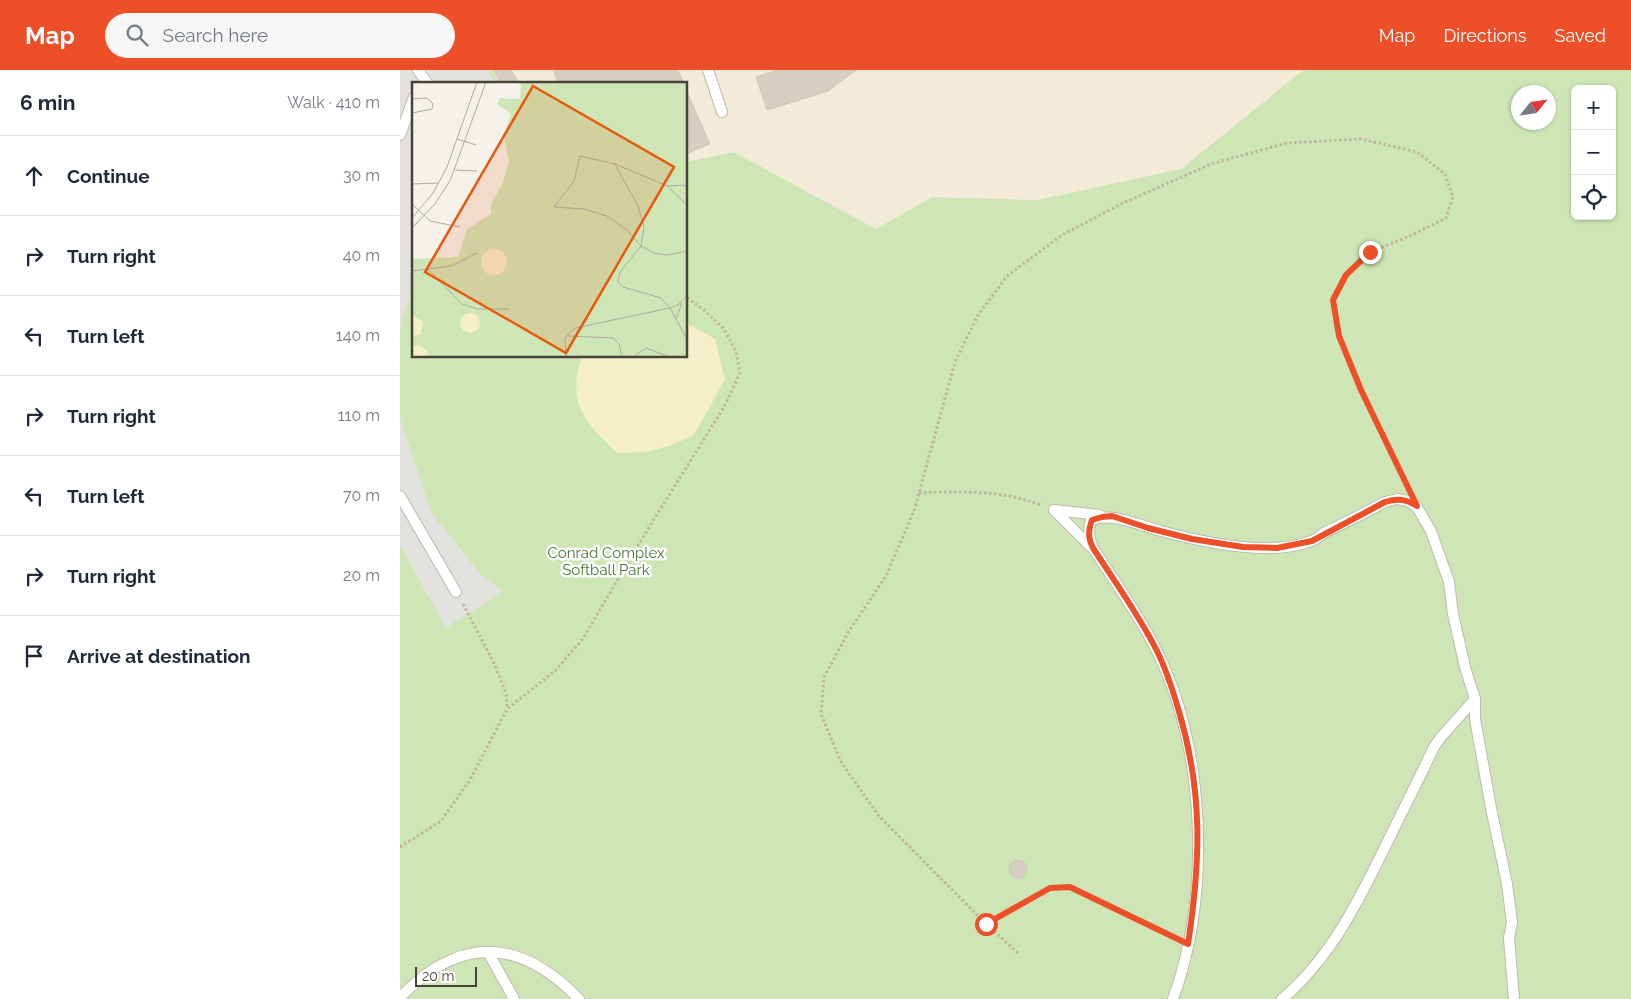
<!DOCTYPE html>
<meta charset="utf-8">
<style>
:root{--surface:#fff;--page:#f6f6f7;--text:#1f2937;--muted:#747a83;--line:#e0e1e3;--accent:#ed5029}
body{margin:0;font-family:Raleway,sans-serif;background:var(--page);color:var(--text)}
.controls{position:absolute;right:15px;top:15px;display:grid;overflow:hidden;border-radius:8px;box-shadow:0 1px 4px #0004}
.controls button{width:45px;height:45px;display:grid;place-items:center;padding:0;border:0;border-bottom:1px solid var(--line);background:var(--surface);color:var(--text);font:25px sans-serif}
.compass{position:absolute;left:1111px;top:15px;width:45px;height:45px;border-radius:50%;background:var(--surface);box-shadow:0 1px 4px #0004;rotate:60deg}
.scale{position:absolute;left:15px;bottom:12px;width:62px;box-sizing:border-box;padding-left:5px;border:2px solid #484339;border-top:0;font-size:14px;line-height:18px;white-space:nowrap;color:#484339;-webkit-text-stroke:4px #fff;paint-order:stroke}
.stop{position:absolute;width:15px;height:15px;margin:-11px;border:4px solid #ed5029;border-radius:50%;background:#fff}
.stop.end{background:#ed5029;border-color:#fff;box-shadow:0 1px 5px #0008}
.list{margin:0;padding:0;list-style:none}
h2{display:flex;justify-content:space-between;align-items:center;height:65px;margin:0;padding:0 20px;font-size:21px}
h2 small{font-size:16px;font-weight:400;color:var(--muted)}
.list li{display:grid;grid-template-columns:32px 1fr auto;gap:15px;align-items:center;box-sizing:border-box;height:80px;padding:0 20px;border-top:1px solid var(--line)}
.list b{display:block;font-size:19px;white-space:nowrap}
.list em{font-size:16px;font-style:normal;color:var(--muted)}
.icon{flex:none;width:28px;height:28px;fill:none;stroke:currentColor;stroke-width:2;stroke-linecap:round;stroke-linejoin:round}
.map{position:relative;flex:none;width:1231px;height:929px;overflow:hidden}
header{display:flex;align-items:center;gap:30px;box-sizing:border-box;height:70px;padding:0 25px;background:var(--accent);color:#fff}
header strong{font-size:24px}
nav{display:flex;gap:28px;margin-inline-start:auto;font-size:18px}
.search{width:350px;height:45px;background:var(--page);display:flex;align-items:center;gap:12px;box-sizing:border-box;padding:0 18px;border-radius:28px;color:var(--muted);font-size:19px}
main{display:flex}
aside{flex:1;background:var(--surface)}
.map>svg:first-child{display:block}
</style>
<header>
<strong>Map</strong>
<div class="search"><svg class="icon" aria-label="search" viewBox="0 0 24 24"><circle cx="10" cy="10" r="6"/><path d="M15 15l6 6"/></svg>Search here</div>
<nav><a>Map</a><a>Directions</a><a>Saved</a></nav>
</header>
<main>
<aside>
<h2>6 min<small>Walk · 410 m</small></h2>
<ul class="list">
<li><svg class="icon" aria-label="ahead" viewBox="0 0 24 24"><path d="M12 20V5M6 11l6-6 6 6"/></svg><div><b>Continue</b></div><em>30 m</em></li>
<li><svg class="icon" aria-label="right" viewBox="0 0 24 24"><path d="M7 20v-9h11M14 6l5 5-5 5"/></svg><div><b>Turn right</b></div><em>40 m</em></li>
<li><svg class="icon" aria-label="left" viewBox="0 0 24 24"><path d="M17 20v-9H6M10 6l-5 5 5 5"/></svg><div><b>Turn left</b></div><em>140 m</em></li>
<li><svg class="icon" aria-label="right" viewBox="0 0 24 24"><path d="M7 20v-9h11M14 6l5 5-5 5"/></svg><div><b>Turn right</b></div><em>110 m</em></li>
<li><svg class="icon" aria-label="left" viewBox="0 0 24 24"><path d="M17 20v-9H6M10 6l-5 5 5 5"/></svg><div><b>Turn left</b></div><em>70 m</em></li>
<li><svg class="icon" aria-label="right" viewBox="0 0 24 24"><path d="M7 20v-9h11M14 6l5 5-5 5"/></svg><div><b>Turn right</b></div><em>20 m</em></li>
<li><svg class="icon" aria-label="arrive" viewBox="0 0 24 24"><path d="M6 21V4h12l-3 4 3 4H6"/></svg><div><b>Arrive at destination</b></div></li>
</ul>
</aside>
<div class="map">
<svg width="1231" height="929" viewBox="0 0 1231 929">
<rect width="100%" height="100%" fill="#f4f2eb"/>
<polygon fill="#f4ead8" points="92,0 903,0 781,99 637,130 532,127 475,159 335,82 286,92 286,14 101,14"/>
<path fill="#cee6b6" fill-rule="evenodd" d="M0 0H92L101 14H14V286H286V92L334 82 476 159 532 127 637 130 781 99 903 0H1231V929H0ZM1175 19H1212V146H1175ZM1118 22H1148V52H1118Z"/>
<path fill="#f5eeca" d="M286 253 315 269 325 310 293 366 266 377 245 382 217 383C185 352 166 333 182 286H286Z"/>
<g fill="#e3e2df">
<polygon points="0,0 87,0 96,14 14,14 14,215 1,251 0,269"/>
<polygon points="0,349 32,444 83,507 103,521 46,558 0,475"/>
</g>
<g fill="#d5cec1" stroke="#d0c6b4">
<polygon points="93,0 111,0 120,14 102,14"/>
<polygon points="153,0 278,0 284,14 159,14"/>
<polygon points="377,0 456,0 428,21 367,40 356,7"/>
<polygon points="286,20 310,74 286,84"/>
<circle cx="618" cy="799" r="9"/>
</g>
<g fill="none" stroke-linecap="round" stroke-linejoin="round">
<defs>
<g id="lane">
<polyline points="18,0 28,14"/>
<polyline points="308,0 322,42"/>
<polyline points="0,65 14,27"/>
<polyline points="0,426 56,522"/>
<polyline points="654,440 700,445"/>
<polyline points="654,440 690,476"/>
<polyline points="88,882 114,929"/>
<path d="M0 927C12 916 24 904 39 896 92 865 140 889 179 929"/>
<path d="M773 929C811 825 806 681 757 581 739 545 715 512 693 478 689 468 688 461 691 450 715 442 737 455 761 461 802 472 871 487 911 471 916 470 920 466 924 463 944 453 965 443 985 432L997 429 1008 431 1017 437 1031 461 1049 512 1053 544 1065 597 1075 629V649L1091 738 1107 814 1112 852 1109 868 1114 929"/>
<path d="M882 929C930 889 958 832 985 777 1001 744 1018 711 1034 677L1041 667 1075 629"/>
</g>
</defs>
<use href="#lane" stroke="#bfbaae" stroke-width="12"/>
<g stroke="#c0b6a0" stroke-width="3" stroke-dasharray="2.5 2.5" stroke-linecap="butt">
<path d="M519 423C560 421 602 420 641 435"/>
<polyline points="63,534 93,591 106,623 107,639"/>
<polyline points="0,777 41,751 70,710 107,639 155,601 182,570 248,459 324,337 340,303 336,281 324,259 304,240 286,227"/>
<polyline points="586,854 650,818 670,817 774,867"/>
<polyline points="618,883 586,854 478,745 441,692 421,644 424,607 449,561 486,506 514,441 555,292 578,245 607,206 662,165 723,133 811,94 887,73 961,69 1017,82 1045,104 1053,127 1046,148 1012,165 970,182 946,205 933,230 939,266 961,320 1007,415"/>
</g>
<use href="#lane" stroke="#fff" stroke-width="10"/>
</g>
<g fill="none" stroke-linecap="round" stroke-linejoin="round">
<path stroke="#ed5029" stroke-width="6" d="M586 854 650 818 670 817 788 874C801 789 803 721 778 638 772 618 766 599 757 581 739 545 715 512 693 478 688 468 688 461 692 450L702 447 712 446 748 458 792 469 843 477 877 478 912 471 985 432C998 428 1005 429 1017 436L961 320 939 266 933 230 946 205 970 182"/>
</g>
<g text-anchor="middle" stroke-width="5" stroke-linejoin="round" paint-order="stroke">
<g font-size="15" fill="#47772f" stroke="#fff">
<text x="206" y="488">Conrad Complex<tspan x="206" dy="17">Softball Park</tspan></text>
</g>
</g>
<g transform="translate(12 12)">
<rect width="275" height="275" fill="#f4f2eb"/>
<path d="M109 0 275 1V275H0V177L46 175 55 147 79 132V121L89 105 97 81 92 52 99 32 85 22 88 16 108 17Z" fill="#cee6b6"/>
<path d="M69 180a13 13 0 1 1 26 0a13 13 0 1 1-26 0ZM48 241a10 10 0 1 1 20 0a10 10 0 1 1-20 0ZM0 232 11 240 9 252 0 254ZM7 263 15 268 16 275H0V265Z" fill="#f5eeca"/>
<path fill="none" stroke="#afaca4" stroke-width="1" d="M0 17 15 16 21 22 20 27 0 31M45 57 64 63M203 82 226 124 232 145 229 164 208 190 206 200 211 205 249 216 258 226 266 223 275 214M43 88 65 89M0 102 27 101M275 103 255 104 203 82 168 74 162 99 142 125 172 127 195 134 215 148 229 164 242 171 255 173 275 169M255 104 275 123M0 122 18 139 48 145M0 136 21 111 35 85 65 0M0 146 22 123 38 99 74 0M16 187 50 222 66 227H97M0 189 39 184 65 171M264 237 270 221M155 254 201 256 207 262 210 275M154 275 153 256 163 246 258 226 275 257M221 275 234 266 258 275"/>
<path fill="#e8590c" fill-opacity="0.15" stroke="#e8590c" stroke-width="2.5" d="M121 4 262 85 154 271 13 190Z"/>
<rect width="275" height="275" fill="none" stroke="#484339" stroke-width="2.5"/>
</g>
</svg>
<div class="controls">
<button>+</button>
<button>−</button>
<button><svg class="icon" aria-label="locate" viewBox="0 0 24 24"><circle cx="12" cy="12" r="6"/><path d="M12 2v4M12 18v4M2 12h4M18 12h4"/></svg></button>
</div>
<svg class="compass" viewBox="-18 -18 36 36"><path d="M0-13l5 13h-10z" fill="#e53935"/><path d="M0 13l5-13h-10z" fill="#747a83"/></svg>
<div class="scale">20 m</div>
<div class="stop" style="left:586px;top:854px"></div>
<div class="stop end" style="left:970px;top:182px"></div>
</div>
</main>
